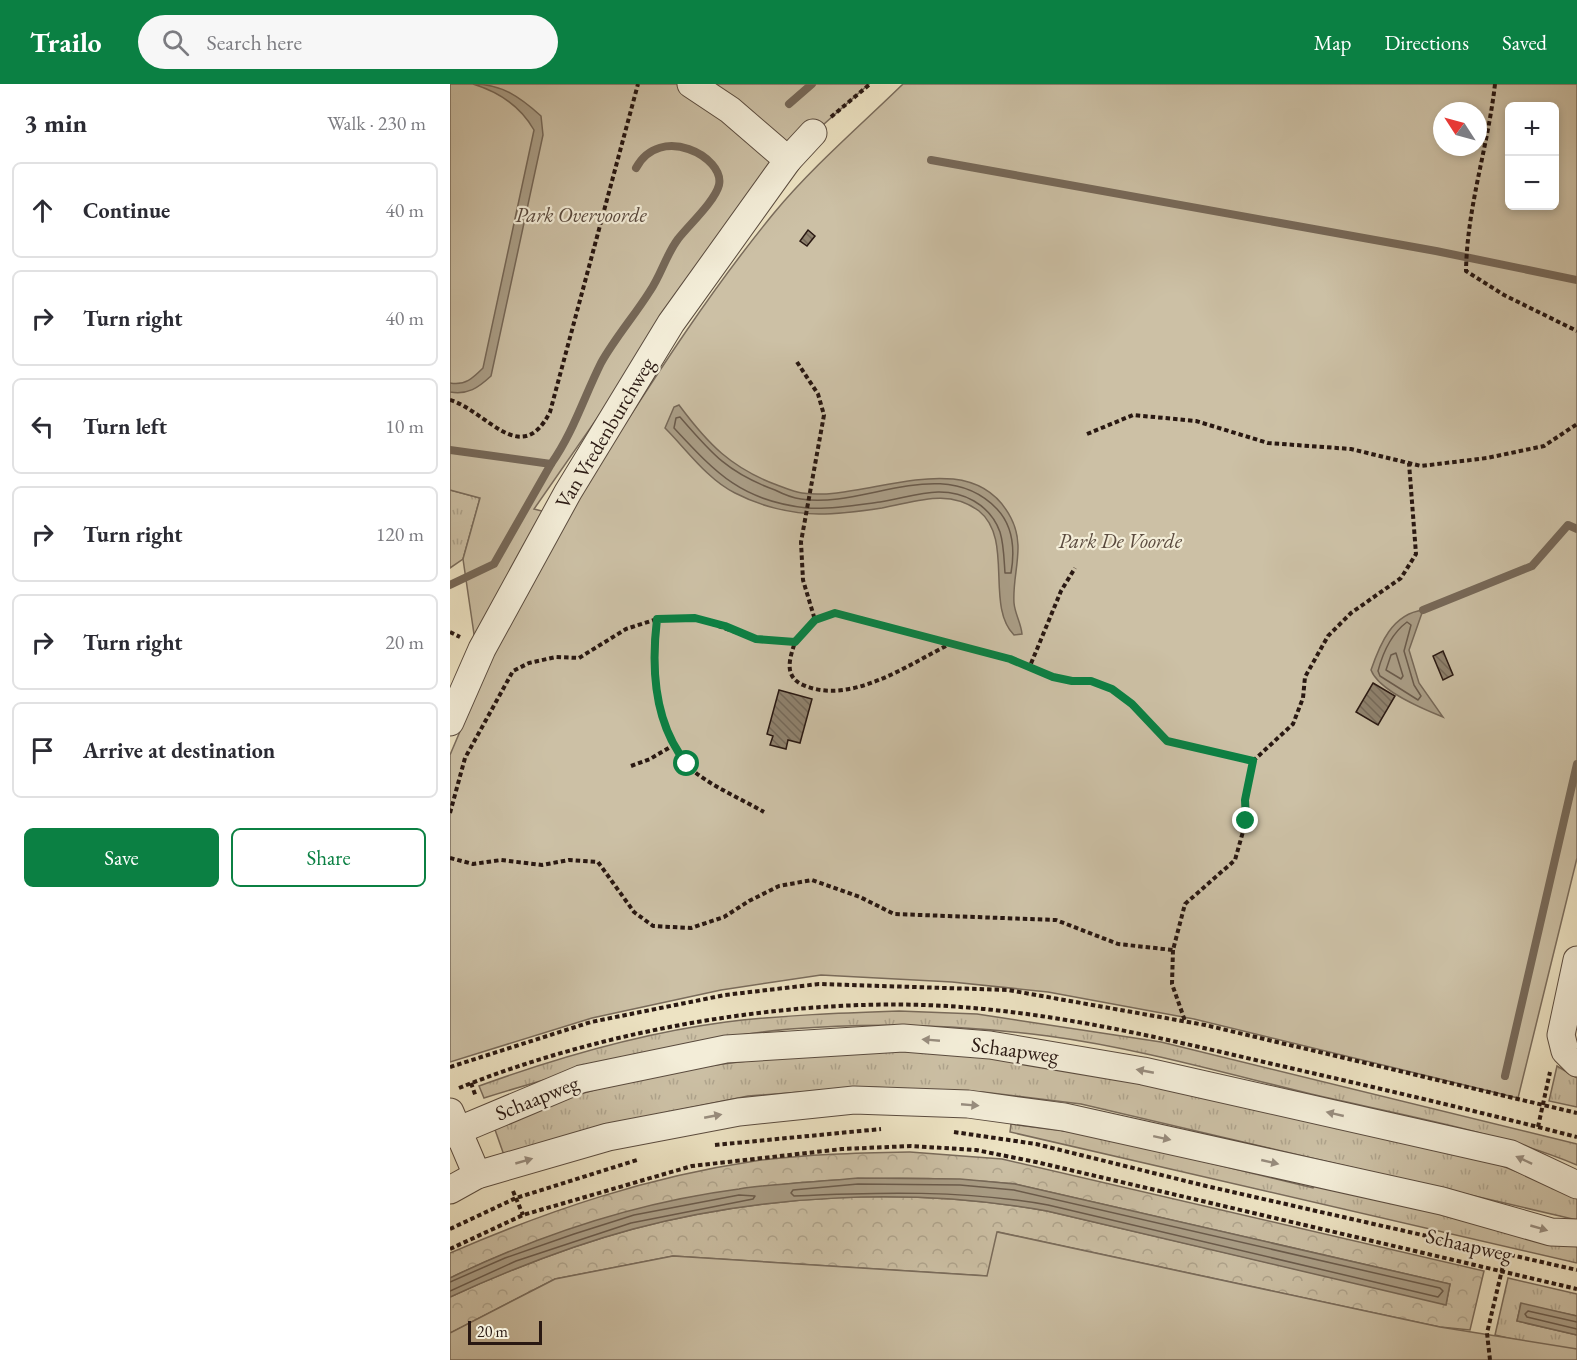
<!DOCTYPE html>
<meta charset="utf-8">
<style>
:root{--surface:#fff;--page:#f7f7f7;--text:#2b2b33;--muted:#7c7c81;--line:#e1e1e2;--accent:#0b8043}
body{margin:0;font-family:"EB Garamond",serif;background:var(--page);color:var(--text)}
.controls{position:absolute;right:18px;top:18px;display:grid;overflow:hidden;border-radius:9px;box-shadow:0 3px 9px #0003}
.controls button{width:54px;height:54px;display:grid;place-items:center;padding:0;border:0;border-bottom:2px solid var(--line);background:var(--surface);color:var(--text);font:30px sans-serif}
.compass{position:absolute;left:983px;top:18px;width:54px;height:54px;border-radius:50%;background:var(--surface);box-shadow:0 3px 9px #0003;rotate:306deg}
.scale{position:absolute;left:18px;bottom:15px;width:74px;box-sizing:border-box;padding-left:6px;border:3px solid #291812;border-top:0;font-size:16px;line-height:21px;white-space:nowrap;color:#291812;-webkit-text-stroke:4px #f3edd8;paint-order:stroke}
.stop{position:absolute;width:18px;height:18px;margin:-14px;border:4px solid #0b8043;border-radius:50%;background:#fff}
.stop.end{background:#0b8043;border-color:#fff;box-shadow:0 2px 6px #0008}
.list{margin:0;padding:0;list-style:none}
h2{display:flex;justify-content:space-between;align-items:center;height:78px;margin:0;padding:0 24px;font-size:26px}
h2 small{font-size:20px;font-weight:400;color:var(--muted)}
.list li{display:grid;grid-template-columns:39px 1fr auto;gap:18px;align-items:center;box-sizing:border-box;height:96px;margin:0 12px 12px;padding:0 12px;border:2px solid var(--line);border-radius:9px}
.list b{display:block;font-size:22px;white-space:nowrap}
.list em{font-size:20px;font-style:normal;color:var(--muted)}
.actions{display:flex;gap:12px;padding:18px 24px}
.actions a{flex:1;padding:14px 0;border:2px solid var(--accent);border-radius:9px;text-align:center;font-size:21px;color:var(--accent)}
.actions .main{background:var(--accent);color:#fff}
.icon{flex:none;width:33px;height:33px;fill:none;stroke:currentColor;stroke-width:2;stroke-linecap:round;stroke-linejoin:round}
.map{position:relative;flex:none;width:1127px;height:1276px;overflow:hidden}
header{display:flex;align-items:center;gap:36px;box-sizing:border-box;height:84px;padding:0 30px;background:var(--accent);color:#fff}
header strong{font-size:28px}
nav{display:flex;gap:33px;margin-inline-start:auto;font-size:21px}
.search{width:420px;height:54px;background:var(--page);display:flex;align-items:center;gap:15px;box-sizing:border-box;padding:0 21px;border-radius:33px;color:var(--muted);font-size:22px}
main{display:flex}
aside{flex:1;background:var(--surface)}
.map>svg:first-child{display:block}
</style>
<header>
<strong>Trailo</strong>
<div class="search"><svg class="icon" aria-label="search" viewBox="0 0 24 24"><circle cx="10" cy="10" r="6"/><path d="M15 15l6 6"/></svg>Search here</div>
<nav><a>Map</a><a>Directions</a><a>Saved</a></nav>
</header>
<main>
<aside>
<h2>3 min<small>Walk · 230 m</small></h2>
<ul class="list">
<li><svg class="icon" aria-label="ahead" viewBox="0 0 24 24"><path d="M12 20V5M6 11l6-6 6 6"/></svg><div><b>Continue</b></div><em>40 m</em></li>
<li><svg class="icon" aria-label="right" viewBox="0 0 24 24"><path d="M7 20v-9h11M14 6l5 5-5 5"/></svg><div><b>Turn right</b></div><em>40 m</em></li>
<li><svg class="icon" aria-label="left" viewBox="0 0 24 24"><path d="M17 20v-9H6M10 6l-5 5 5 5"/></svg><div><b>Turn left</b></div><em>10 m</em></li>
<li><svg class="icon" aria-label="right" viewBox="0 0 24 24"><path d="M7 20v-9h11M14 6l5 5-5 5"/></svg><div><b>Turn right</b></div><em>120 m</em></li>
<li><svg class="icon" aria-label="right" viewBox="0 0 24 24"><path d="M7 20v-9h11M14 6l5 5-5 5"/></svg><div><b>Turn right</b></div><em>20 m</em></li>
<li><svg class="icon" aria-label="arrive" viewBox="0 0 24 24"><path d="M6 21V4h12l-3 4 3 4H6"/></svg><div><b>Arrive at destination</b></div></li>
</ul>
<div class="actions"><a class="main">Save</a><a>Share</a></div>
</aside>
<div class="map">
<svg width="1127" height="1276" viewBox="0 0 1127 1276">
<defs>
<pattern id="grass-tufts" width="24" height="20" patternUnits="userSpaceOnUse" patternTransform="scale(1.5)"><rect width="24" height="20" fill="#ccc0a5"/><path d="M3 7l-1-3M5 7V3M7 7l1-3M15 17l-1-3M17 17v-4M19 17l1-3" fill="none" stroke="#afa48d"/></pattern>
<pattern id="forest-crowns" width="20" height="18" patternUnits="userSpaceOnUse" patternTransform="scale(1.5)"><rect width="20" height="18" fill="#ccc0a5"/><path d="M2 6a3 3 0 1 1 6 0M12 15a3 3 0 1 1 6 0" fill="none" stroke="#afa48d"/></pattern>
<pattern id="building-back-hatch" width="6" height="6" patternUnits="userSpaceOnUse" patternTransform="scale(1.5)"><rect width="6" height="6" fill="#8f826e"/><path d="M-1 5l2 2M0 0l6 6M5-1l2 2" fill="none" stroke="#756959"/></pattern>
</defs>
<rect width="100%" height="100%" fill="#ede3c3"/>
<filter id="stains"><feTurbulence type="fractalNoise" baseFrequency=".00333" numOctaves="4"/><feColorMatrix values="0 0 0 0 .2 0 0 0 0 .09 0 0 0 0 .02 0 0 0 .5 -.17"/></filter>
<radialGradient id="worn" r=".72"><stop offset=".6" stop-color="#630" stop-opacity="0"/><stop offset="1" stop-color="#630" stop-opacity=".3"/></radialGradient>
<g fill="url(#grass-tufts)" stroke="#7a6c5c" stroke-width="1.5">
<polygon points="0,406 30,414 13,475 0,484"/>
<path d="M449 927 527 930 711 958 1127 1060V1081C1042 1046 950 1031 861 1010 774 989 687 964 598 952 513 941 425 938 340 945 240 954 130 984 34 1014L29 1002C109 973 192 949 276 938 334 931 391 929 449 927Z"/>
<path d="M419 967 490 968 583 976 1045 1079 1127 1112V1136L631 1020 533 1008 417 1003 298 1012 145 1043 55 1074 43 1040C73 1030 103 1018 134 1009 226 981 323 973 419 967Z"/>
<polygon points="1107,982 1127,994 1127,1023 1099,1017"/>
<polygon points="561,1040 644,1051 863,1104 865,1101 1127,1155 1127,1179 560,1048"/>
<polygon points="1058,1194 1127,1210 1127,1232 1071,1220 1067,1237 1127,1251 1127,1270 1045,1251"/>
</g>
<path fill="url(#forest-crowns)" stroke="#7a6c5c" stroke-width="1.5" d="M460 1068 552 1075 1034 1187 1020 1246 990 1243 548 1148 538 1192 223 1172 105 1195 0 1249V1213C59 1186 120 1162 183 1145 315 1110 462 1103 597 1127L996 1220 1000 1200 565 1100C372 1081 176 1109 0 1194V1169C100 1126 197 1093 305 1077 357 1070 409 1069 460 1068Z"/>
<g fill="#ccc0a5" stroke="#7a6c5c" stroke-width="1.5" fill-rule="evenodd">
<path d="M0 0H419L346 65 221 228 84 425 115 433C182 330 246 224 324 129 363 82 410 42 453 0H1127V774L1068 1014 744 935 598 908 502 898 371 891 271 906 142 934 0 978V671L31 598 13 475 30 414 0 406ZM1060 22H1104V122H1060ZM992 27H1028V63H992Z"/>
<polygon points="547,1148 990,1243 1127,1265 1127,1276 0,1276 0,1249 105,1195 223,1172 537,1192"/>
</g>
<g fill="#aa9e87" stroke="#766858" stroke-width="1.5">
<path d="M23 0C52 0 70 13 91 32L93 51 41 292C28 304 18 311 0 308V299C15 302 23 294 33 284L84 46C71 23 49 8 23 0Z"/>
<path d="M229 321C258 360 281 384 327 401 335 404 344 408 352 409 415 419 521 356 561 434 576 463 562 489 564 519 565 530 571 539 572 550L564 551C535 522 564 455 529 427 498 404 466 418 432 424 412 427 389 430 369 430 341 430 310 422 285 409 258 396 236 365 215 344L224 323Z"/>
<path d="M973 526 959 566 969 599 993 633C973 625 929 607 921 586 930 560 942 530 973 526Z"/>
<path d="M408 1094 510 1095 565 1100 1000 1200 996 1221 597 1127C462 1103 315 1110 183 1145 120 1162 59 1186 0 1213V1194C91 1150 189 1118 289 1105 328 1099 368 1098 408 1094Z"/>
<polygon points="1071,1219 1127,1232 1127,1251 1067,1237"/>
</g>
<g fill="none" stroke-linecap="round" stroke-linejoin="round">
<g stroke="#6a5b4c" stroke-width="1.5">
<path d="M230 333C262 370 278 389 325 406 333 410 342 414 351 415 415 425 493 369 547 425 564 443 565 466 561 489H555C554 476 554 461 550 448 545 434 536 424 524 417 492 399 463 413 430 418 407 421 380 426 357 424 291 417 266 389 224 344L226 334Z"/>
<path d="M957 538 961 541 954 567 964 601 971 612 968 616 930 592 928 587C933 568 941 550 957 538Z"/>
<polygon points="946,569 953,592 951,595 936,586 941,571"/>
<path d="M408 1100 510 1101 564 1106 990 1204 993 1207 988 1213 598 1121C514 1106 429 1108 344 1112L341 1109 343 1106Z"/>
<polyline points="0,1198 55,1174 124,1150 184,1131 289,1111 305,1112 303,1115 181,1139 66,1177 0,1207"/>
<polyline points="1127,1238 1078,1227 1075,1230 1077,1233 1127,1245"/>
</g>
<g stroke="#766858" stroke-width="8">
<polyline points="339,20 362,0"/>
<polyline points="481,76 986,167 1127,196"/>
<path d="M0 366 101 380C123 349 134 313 151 279 165 254 185 231 200 207 211 191 216 171 228 155 239 141 265 117 269 101 275 73 210 39 186 84"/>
<polyline points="0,501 44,480 101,380"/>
<polyline points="973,526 1082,482 1118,441 1127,445"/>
<polyline points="1055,992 1127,680"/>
</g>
</g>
<g fill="url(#building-back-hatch)" stroke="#291812" stroke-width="1.5">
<polygon points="358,146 365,152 357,162 350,157"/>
<polygon points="993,567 1003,591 993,596 983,572"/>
<polygon points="923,599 945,612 928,641 906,628"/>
<polygon points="329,606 362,615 350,659 338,656 336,665 320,661 323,652 317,650"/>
</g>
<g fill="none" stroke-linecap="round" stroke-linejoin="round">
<defs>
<g id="minor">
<polyline points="241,0 280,26 338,76"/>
<polyline points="0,638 32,565 118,408 221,239 338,76 363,49"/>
<polyline points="1127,876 1111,951 1115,967 1127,979"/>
<polyline points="0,1028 27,1091"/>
<polyline points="0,1050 131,995 276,965 453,954 540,961 693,987 1061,1070 1127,1101"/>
<polyline points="0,1106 27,1091 158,1053 289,1028 404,1016 518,1020 614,1033 992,1117 1101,1148 1127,1149"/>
</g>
</defs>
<use href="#minor" stroke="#5a4b3e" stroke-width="29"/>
<g stroke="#291812" stroke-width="4" stroke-dasharray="4.5 3" stroke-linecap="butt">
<path d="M1045 0C1038 63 1017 123 1016 187L1054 211 1127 247"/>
<polyline points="381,33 420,0"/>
<polyline points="347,278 368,310 374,331 351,458 353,496 365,536 385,529 409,534 580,582 611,507 625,484"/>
<path d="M0 316C37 327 71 385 100 328L188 0"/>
<polyline points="637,350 683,331 746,337 818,359 901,365 971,382 1037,374 1094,362 1127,340"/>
<path d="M207 535C201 587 203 658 250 692 270 706 293 716 314 728"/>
<polyline points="0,548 10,553"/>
<polyline points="345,558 365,536"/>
<polyline points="803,677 843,640 853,614 855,593 878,552 901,529 951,494 966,470 959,379"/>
<polyline points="181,682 200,675 222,662"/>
<path d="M0 729 15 674 63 587 79 579 106 573 129 574 176 545 207 535 245 534 306 555 324 558H345C340 574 333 592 353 601 401 622 459 580 500 560"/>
<polyline points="0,774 23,780 51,776 92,781 119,776 148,778 184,828 203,842 241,844 274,833 299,817 329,802 362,796 410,813 444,830 606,836 668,860 723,866 735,820 785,776 796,737 795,716 803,677 717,657 682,619 662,605 641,597 622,597 603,593 580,582"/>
<polyline points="723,866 722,900 735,937"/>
<polyline points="0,983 141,938 275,911 369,900 558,906 755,941 1127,1029"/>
<polyline points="21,999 26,1013"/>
<path d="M9 1004C148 948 325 916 475 921 590 925 703 952 814 978 919 1002 1023 1026 1127 1053"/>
<polyline points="1088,1043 1100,988"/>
<polyline points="504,1048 586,1060 756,1102 1127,1186"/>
<polyline points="265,1061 431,1045"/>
<polyline points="63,1107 73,1131"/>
<polyline points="0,1145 66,1114 187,1076"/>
<polyline points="0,1165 73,1131 242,1082 392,1065 461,1062 526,1066 586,1078 1127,1205"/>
<polyline points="1040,1276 1037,1249 1056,1169"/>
</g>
<use href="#minor" stroke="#f3edd8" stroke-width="27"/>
</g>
<defs><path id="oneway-solid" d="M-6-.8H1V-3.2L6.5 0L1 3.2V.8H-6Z" transform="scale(1.5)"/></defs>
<g fill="#988d7f">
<use href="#oneway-solid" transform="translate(481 956) rotate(-175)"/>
<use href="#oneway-solid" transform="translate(695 987) rotate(-169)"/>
<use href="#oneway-solid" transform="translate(520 1021) rotate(5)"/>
<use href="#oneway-solid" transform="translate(885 1030) rotate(-167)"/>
<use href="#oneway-solid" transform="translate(263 1032) rotate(-11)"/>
<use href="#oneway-solid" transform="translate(712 1054) rotate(12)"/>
<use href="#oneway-solid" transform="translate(1074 1076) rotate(-155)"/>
<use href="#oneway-solid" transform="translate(74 1077) rotate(-16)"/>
<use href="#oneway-solid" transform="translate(820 1078) rotate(13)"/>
<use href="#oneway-solid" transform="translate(1089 1144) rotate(16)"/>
</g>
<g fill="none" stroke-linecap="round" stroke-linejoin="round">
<path stroke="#0b8043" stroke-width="8" d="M237 680C204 640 201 585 207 535L245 534 275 542 306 555 345 558 365 536 385 529 560 575 603 593 622 597H641L662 605 682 620 717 657 803 677 795 716 796 737"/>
</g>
<g text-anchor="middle" stroke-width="4.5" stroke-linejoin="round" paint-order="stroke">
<g font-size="21" font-style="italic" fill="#5a4a3e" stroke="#f3edd8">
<text x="131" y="138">Park Overvoorde</text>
<text x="670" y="464">Park De Voorde</text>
</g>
<g font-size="21" fill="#291812" stroke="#f3edd8">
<text transform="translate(155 349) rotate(-59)" y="7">Van Vredenburchweg</text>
<text transform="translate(565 966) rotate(8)" y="7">Schaapweg</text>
<text transform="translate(87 1014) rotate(-22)" y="7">Schaapweg</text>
<text transform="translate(1019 1161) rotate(13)" y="7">Schaapweg</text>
</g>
</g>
<rect width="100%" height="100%" filter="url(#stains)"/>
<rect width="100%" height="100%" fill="url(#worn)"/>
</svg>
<div class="controls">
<button>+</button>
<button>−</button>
</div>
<svg class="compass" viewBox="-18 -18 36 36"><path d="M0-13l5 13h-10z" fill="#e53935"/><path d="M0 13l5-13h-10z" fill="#7c7c81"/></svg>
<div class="scale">20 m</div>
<div class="stop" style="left:237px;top:680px"></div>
<div class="stop end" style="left:796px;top:737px"></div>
</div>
</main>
